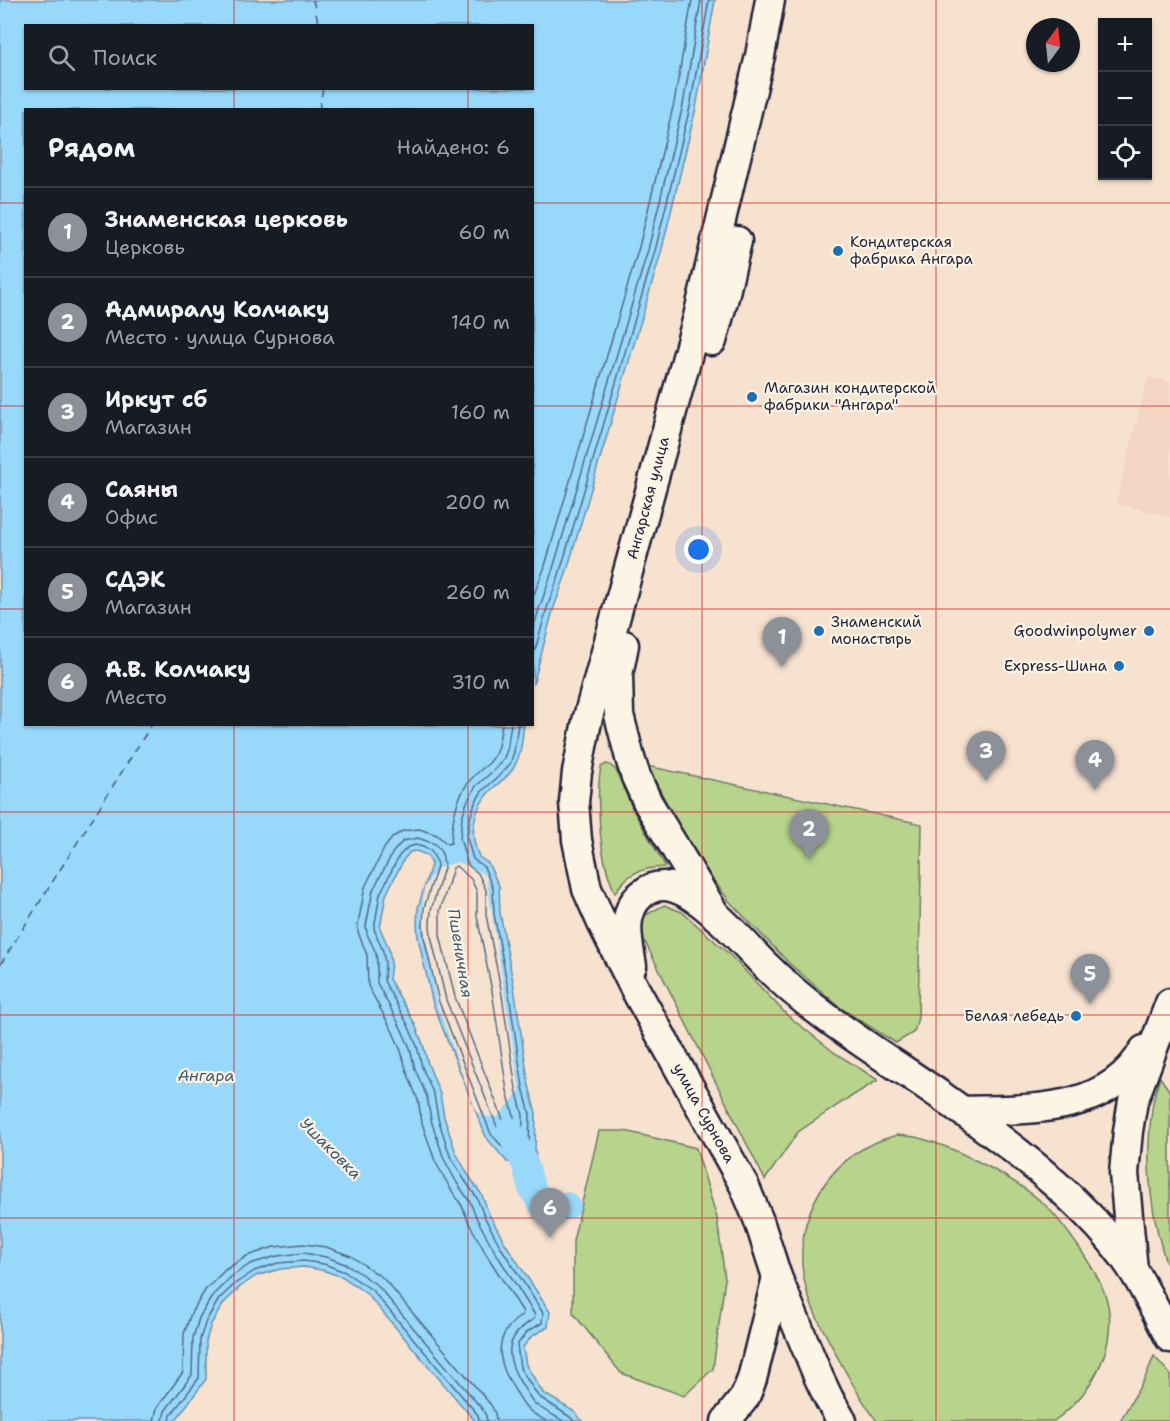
<!DOCTYPE html>
<html lang="ru">
<meta charset="utf-8">
<style>
:root{--surface:#171b24;--page:#20242c;--text:#f1f3f6;--muted:#9ea1a6;--line:#363941;--accent:#8c9099}
body{margin:0;font-family:"Shantell Sans",sans-serif;background:var(--page);color:var(--text)}
.controls{position:absolute;right:18px;top:18px;display:grid;overflow:hidden;border-radius:0px;box-shadow:0 2px 4px #0004}
.controls button{width:54px;height:54px;display:grid;place-items:center;padding:0;border:0;border-bottom:2px solid var(--line);background:var(--surface);color:var(--text);font:30px sans-serif}
.compass{position:absolute;left:1026px;top:18px;width:54px;height:54px;border-radius:50%;background:var(--surface);box-shadow:0 2px 4px #0004;rotate:15deg}
.you{position:absolute;left:699px;top:550px;width:21px;height:21px;margin:-15px;border:4px solid #fff;border-radius:50%;background:#1a73e8;box-shadow:0 0 0 9px #1a73e833}
.badge{display:grid;place-items:center;width:39px;height:39px;border-radius:50%;background:var(--accent);color:#fff;font-size:20px;font-weight:700}
.pin{position:absolute;translate:-50% -50px;filter:drop-shadow(0 2px 3px #0008)}
.pin::after{content:'';position:absolute;top:32px;width:21px;height:18px;background:inherit;clip-path:polygon(0 0,100% 0,50% 100%)}
.list{margin:0;padding:0;list-style:none}
h2{display:flex;justify-content:space-between;align-items:center;height:78px;margin:0;padding:0 24px;font-size:26px}
h2 small{font-size:20px;font-weight:400;color:var(--muted)}
.list li{display:grid;grid-template-columns:39px 1fr auto;gap:18px;align-items:center;box-sizing:border-box;height:90px;padding:0 24px;border-top:2px solid var(--line)}
.list b{display:block;font-size:22px;white-space:nowrap}
.list p{margin:0;font-size:20px;white-space:nowrap;color:var(--muted)}
.list em{font-size:20px;font-style:normal;color:var(--muted)}
.icon{flex:none;width:33px;height:33px;fill:none;stroke:currentColor;stroke-width:2;stroke-linecap:round;stroke-linejoin:round}
.map{position:relative;flex:none;width:1170px;height:1421px;overflow:hidden}
.search{position:absolute;background:var(--surface);box-shadow:0 2px 4px #0004;left:24px;top:24px;width:510px;height:66px;display:flex;align-items:center;gap:15px;box-sizing:border-box;padding:0 21px;border-radius:0px;color:var(--muted);font-size:22px}
.panel{position:absolute;background:var(--surface);box-shadow:0 2px 4px #0004;left:24px;top:108px;width:510px;height:618px;border-radius:0px}
.map>svg:first-child{display:block}
</style>
<div class="map">
<svg width="1170" height="1421" viewBox="0 0 1170 1421">
<rect width="100%" height="100%" fill="#f7e2d0"/>
<filter id="ink" filterUnits="userSpaceOnUse"><feTurbulence type="fractalNoise" baseFrequency=".0167" numOctaves="2"/><feDisplacementMap in="SourceGraphic" scale="12" xChannelSelector="R" yChannelSelector="G"/><feConvolveMatrix kernelMatrix="1 2 1 2 8 2 1 2 1" color-interpolation-filters="sRGB"/></filter>
<g filter="url(#ink)">
<polygon fill="#f4d4c2" points="1148,377 1170,382 1170,517 1116,503"/>
<g fill="#b7d38c" stroke="#6c7a64" stroke-width="1.5">
<path d="M606 764 610 765 616 770 633 810 666 867C641 868 628 872 615 893 603 865 600 840 599 810 598 795 598 782 601 767Z"/>
<polygon points="647,766 922,824 918,1018 914,1032 896,1043 842,1009 790,964 730,902 693,853"/>
<polygon points="664,905 682,912 728,953 787,1015 835,1053 878,1080 844,1101 798,1132 765,1180 639,930 644,916"/>
<path d="M1160 1077 1170 1092V1274C1151 1222 1144 1163 1152 1109 1153 1098 1157 1087 1160 1077Z"/>
<polygon points="599,1131 625,1131 696,1148 717,1218 725,1279 713,1369 684,1396 621,1373 573,1313 573,1241"/>
<path d="M897 1135C904 1136 912 1136 919 1138 957 1148 1015 1178 1044 1204 1057 1216 1068 1232 1078 1246 1088 1261 1099 1277 1105 1294 1121 1343 1093 1393 1054 1421H877C862 1402 850 1380 838 1358 827 1336 812 1312 806 1288 792 1236 814 1180 859 1151 871 1143 883 1139 897 1135Z"/>
<polygon points="1154,1356 1170,1374 1170,1421 1120,1421 1145,1378"/>
</g>
<path fill="#98d8fa" stroke="#698fae" stroke-width="1.5" fill-rule="evenodd" d="M0 0H715L696 108 661 253 565 577 553 610 533 685 532 110H26V724L524 725C522 738 522 753 515 765 511 775 501 781 493 788 480 800 471 821 474 839 474 845 477 851 479 857L488 863 499 886 500 913 514 987 529 1086 536 1113 535 1150 536 1158 525 1164 507 1162 486 1137 433 1004 418 938 417 924 418 908 431 865V862L427 855 416 851 410 852 404 859 386 895 380 928 389 949 391 963 389 979 414 1022 423 1044 428 1064 440 1094 444 1117 456 1153 469 1176 482 1195 489 1214 505 1243 550 1312 548 1327 532 1336 523 1347 526 1365 543 1393 575 1412 582 1421H475L368 1295 343 1277 322 1270 304 1267 280 1269 256 1276 240 1287 224 1303 211 1324 206 1341V1379L175 1421H0ZM26 26H532V88H26Z"/>
<polygon fill="#f7e2d0" points="459,862 486,875 520,1091 498,1117 487,1117 476,1112 436,1001 422,915 424,888 437,868"/>
<g fill="none" stroke-linecap="round" stroke-linejoin="round">
<g stroke="#516b87" stroke-width="1.5">
<polyline points="532,599 544,569 639,247 674,103 692,0"/>
<polyline points="532,632 540,606 552,572 648,250 683,105 701,0"/>
<polyline points="532,661 547,608 559,575 655,251 690,107 709,0"/>
<path d="M502 724C499 739 499 754 488 764 480 770 473 776 467 784 455 802 452 822 451 843L447 844 437 835 419 829 403 831 393 837 385 847 365 887 358 924V932L367 955 368 986 393 1032 401 1051 407 1072 418 1100 422 1123 435 1161 450 1188 462 1206 469 1223 486 1254 523 1312 522 1315C490 1337 498 1364 516 1392 520 1397 522 1403 527 1408 532 1414 540 1417 546 1421"/>
<path d="M511 724 507 750 503 760 493 771 476 786 467 802 462 817 460 838 467 863 470 867 478 873 486 890V915L501 989 516 1089 523 1115 522 1147 520 1149H515L498 1129 446 1000 431 936 430 925 431 910 444 868 443 857 440 850 435 844 418 838 403 841 393 852 373 890 366 926 367 934 376 953 377 963V983L401 1028 410 1048 415 1069 427 1097 431 1120 444 1159 457 1183 470 1202 477 1219 494 1250 535 1315 534 1319C504 1337 504 1356 522 1385 526 1391 530 1399 535 1404 544 1411 554 1415 563 1421"/>
<path d="M518 724 514 752 510 764 498 777 482 791 475 803 470 818 467 838 473 859 484 867 493 888 494 914 508 988 523 1087 530 1114 529 1153C525 1160 518 1158 511 1156L491 1134 439 1002 424 937 423 925 424 908 435 873 437 866 436 860 431 851 423 847 416 845 408 847 399 856 380 894 374 929 383 951 385 963 384 981 408 1025 417 1046 422 1067 434 1095 438 1118 450 1156 464 1179 477 1198 484 1216 500 1246 543 1313 542 1323 527 1332 517 1345 520 1368 538 1396 570 1417 574 1421"/>
<polygon points="456,866 471,879 477,892 477,916 492,991 507,1091 514,1116 513,1126 511,1129 505,1125 455,997 440,935 440,911 453,868"/>
<polyline points="154,1421 157,1408 183,1372 184,1334 191,1313 206,1289 225,1270 247,1256 274,1247 303,1244 326,1247 351,1256 383,1278 491,1405 495,1413 496,1421"/>
<polyline points="163,1421 165,1411 192,1375 193,1338 199,1318 213,1295 231,1277 250,1264 277,1256 304,1253 326,1257 348,1265 377,1285 483,1410 486,1416 487,1421"/>
<polyline points="170,1421 171,1415 199,1378 200,1339 206,1321 219,1299 236,1283 254,1271 278,1263 304,1261 324,1264 345,1272 372,1290 478,1415 479,1421"/>
</g>
<polyline stroke="#98d8fa" stroke-width="27" points="510,1131 525,1164 532,1189 544,1207 567,1206"/>
<g stroke="#455974" stroke-width="1.5" stroke-dasharray="8 6" stroke-linecap="butt">
<polyline points="313,0 319,26"/>
<polyline points="319,110 323,88"/>
<polyline points="0,965 152,724"/>
</g>
<defs>
<g id="major">
<polyline points="770,0 760,56 698,317 587,721 577,772 574,802 577,840 587,889 602,923 635,989 744,1185 759,1221 777,1277 819,1378 829,1399 842,1421"/>
<polyline points="712,341 724,297 737,241"/>
<polyline points="624,645 618,675 619,715 630,758 636,777 648,803 716,916"/>
<path d="M632 966C628 942 620 912 642 894 648 889 655 886 663 886 696 886 742 942 765 965 819 1019 885 1056 947 1100 996 1135 1045 1171 1087 1214 1104 1231 1120 1250 1133 1270 1147 1292 1158 1316 1170 1338"/>
<path d="M962 1111C1026 1109 1107 1115 1144 1050"/>
<polyline points="1133,1270 1124,1173 1128,1131 1133,1101 1170,1003"/>
<polyline points="726,1421 745,1397 752,1379 777,1277"/>
</g>
</defs>
<use href="#major" stroke="#22223b" stroke-width="33"/>
<use href="#major" stroke="#fcf5e5" stroke-width="28"/>
</g>
</g>
<path fill="none" stroke="#d62828" stroke-width="1.5" stroke-opacity="0.55" d="M234 0V26M468 0V26M702 0V1421M936 0V1421M234 88V110M468 88V110M0 203H26M532 203H1170M0 406H26M532 406H1170M0 609H26M532 609H1170M234 724V1421M468 724V1421M0 812H1170M0 1015H1170M0 1218H1170"/>
<g fill="#1f6fb2" stroke="#fcf5e5" stroke-width="2">
<circle cx="838" cy="251" r="6"/>
<circle cx="752" cy="397" r="6"/>
<circle cx="819" cy="631" r="6"/>
<circle cx="1149" cy="631" r="6"/>
<circle cx="1119" cy="666" r="6"/>
<circle cx="1076" cy="1016" r="6"/>
</g>
<g text-anchor="middle" stroke-width="4.5" stroke-linejoin="round" paint-order="stroke">
<g font-size="15" fill="#22223b" stroke="#fcf5e5" text-anchor="start">
<text x="850" y="247">Кондитерская<tspan x="850" dy="17">фабрика Ангара</tspan></text>
<text x="764" y="393">Магазин кондитерской<tspan x="764" dy="17">фабрики "Ангара"</tspan></text>
<text x="831" y="627">Знаменский<tspan x="831" dy="17">монастырь</tspan></text>
<text x="1137" y="636" text-anchor="end">Goodwinpolymer</text>
<text x="1107" y="671" text-anchor="end">Express-Шина</text>
<text x="1064" y="1021" text-anchor="end">Белая лебедь</text>
</g>
<g font-size="15" fill="#22223b" stroke="#fcf5e5">
<text transform="translate(648 498) rotate(-75)" y="5">Ангарская улица</text>
<text transform="translate(704 1113) rotate(61)" y="5">улица Сурнова</text>
</g>
<g font-size="16" font-style="italic" fill="#455974" stroke="#fcf5e5">
<text transform="translate(461 953) rotate(81)" y="6">Пшеничная</text>
<text x="206" y="1081">Ангара</text>
<text transform="translate(331 1148) rotate(45)" y="6">Ушаковка</text>
</g>
</g>
</svg>
<div class="controls">
<button>+</button>
<button>−</button>
<button><svg class="icon" aria-label="locate" viewBox="0 0 24 24"><circle cx="12" cy="12" r="6"/><path d="M12 2v4M12 18v4M2 12h4M18 12h4"/></svg></button>
</div>
<svg class="compass" viewBox="-18 -18 36 36"><path d="M0-13l5 13h-10z" fill="#e53935"/><path d="M0 13l5-13h-10z" fill="#9ea1a6"/></svg>
<div class="you"></div>
<div class="pin badge" style="left:782px;top:667px">1</div>
<div class="pin badge" style="left:809px;top:859px">2</div>
<div class="pin badge" style="left:986px;top:781px">3</div>
<div class="pin badge" style="left:1095px;top:790px">4</div>
<div class="pin badge" style="left:1090px;top:1004px">5</div>
<div class="pin badge" style="left:550px;top:1238px">6</div>
<div class="search"><svg class="icon" aria-label="search" viewBox="0 0 24 24"><circle cx="10" cy="10" r="6"/><path d="M15 15l6 6"/></svg>Поиск</div>
<section class="panel">
<h2>Рядом<small>Найдено: 6</small></h2>
<ul class="list">
<li><span class="badge">1</span><div><b>Знаменская церковь</b><p>Церковь</p></div><em>60 m</em></li>
<li><span class="badge">2</span><div><b>Адмиралу Колчаку</b><p>Место · улица Сурнова</p></div><em>140 m</em></li>
<li><span class="badge">3</span><div><b>Иркут сб</b><p>Магазин</p></div><em>160 m</em></li>
<li><span class="badge">4</span><div><b>Саяны</b><p>Офис</p></div><em>200 m</em></li>
<li><span class="badge">5</span><div><b>СДЭК</b><p>Магазин</p></div><em>260 m</em></li>
<li><span class="badge">6</span><div><b>А.В. Колчаку</b><p>Место</p></div><em>310 m</em></li>
</ul>
</section>
</div>
